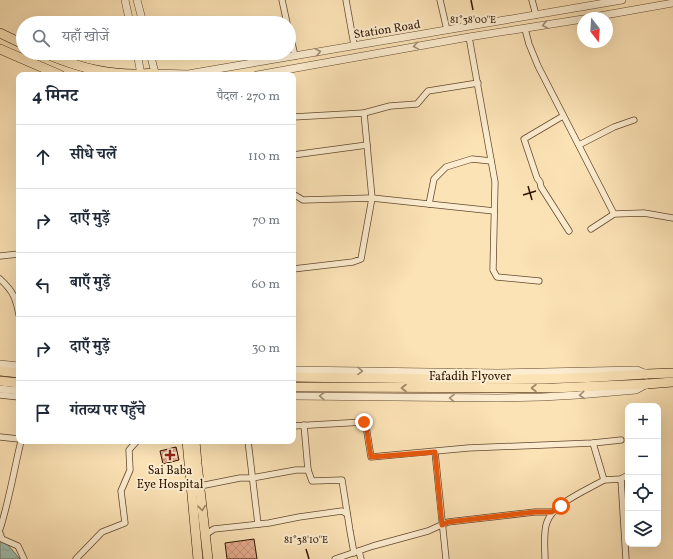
<!DOCTYPE html>
<html lang="hi">
<meta charset="utf-8">
<style>
:root{--surface:#fff;--page:#f2f2f3;--text:#1f2937;--muted:#747a83;--line:#e0e1e3}
body{margin:0;font-family:Vollkorn,"Noto Serif Devanagari",serif;background:var(--page);color:var(--text)}
.controls{position:absolute;right:12px;bottom:12px;display:grid;overflow:hidden;border-radius:8px;box-shadow:0 4px 16px #0002}
.controls button{width:36px;height:36px;display:grid;place-items:center;padding:0;border:0;border-bottom:1px solid var(--line);background:var(--surface);color:var(--text);font:20px sans-serif}
.compass{position:absolute;left:577px;top:12px;width:36px;height:36px;border-radius:50%;background:var(--surface);box-shadow:0 4px 16px #0002;rotate:163deg}
.stop{position:absolute;width:12px;height:12px;margin:-9px;border:3px solid #ea580c;border-radius:50%;background:#fff}
.stop.end{background:#ea580c;border-color:#fff;box-shadow:0 1px 4px #0008}
.list{margin:0;padding:0;list-style:none}
h2{display:flex;justify-content:space-between;align-items:center;height:52px;margin:0;padding:0 16px;font-size:17px}
h2 small{font-size:13px;font-weight:400;color:var(--muted)}
.list li{display:grid;grid-template-columns:26px 1fr auto;gap:12px;align-items:center;box-sizing:border-box;height:64px;padding:0 16px;border-top:1px solid var(--line)}
.list b{display:block;font-size:15px;white-space:nowrap}
.list em{font-size:13px;font-style:normal;color:var(--muted)}
.icon{flex:none;width:22px;height:22px;fill:none;stroke:currentColor;stroke-width:2;stroke-linecap:round;stroke-linejoin:round}
.map{position:relative;flex:none;width:673px;height:559px;overflow:hidden}
.search{position:absolute;background:var(--surface);box-shadow:0 4px 16px #0002;left:16px;top:16px;width:280px;height:44px;display:flex;align-items:center;gap:10px;box-sizing:border-box;padding:0 14px;border-radius:22px;color:var(--muted);font-size:15px}
.panel{position:absolute;background:var(--surface);box-shadow:0 4px 16px #0002;left:16px;top:72px;width:280px;height:372px;border-radius:8px}
.map>svg:first-child{display:block}
</style>
<div class="map">
<svg width="673" height="559" viewBox="0 0 673 559">
<defs>
<pattern id="water-ripples" width="26" height="14" patternUnits="userSpaceOnUse"><rect width="26" height="14" fill="#9fbeae"/><path d="M2 4q2-2 4 0t4 0M15 11q2-2 4 0t4 0" fill="none" stroke="#89a294"/></pattern>
<pattern id="building-cross-hatch" width="8" height="8" patternUnits="userSpaceOnUse"><rect width="8" height="8" fill="#e9ae91"/><path d="M0 0l8 8M0 8l8-8" fill="none" stroke="#c8957b"/></pattern>
</defs>
<rect width="100%" height="100%" fill="#fce3b6"/>
<filter id="stains"><feTurbulence type="fractalNoise" baseFrequency=".005" numOctaves="4"/><feColorMatrix values="0 0 0 0 .2 0 0 0 0 .09 0 0 0 0 .02 0 0 0 .5 -.17"/></filter>
<radialGradient id="worn" r=".72"><stop offset=".6" stop-color="#630" stop-opacity="0"/><stop offset="1" stop-color="#630" stop-opacity=".3"/></radialGradient>
<polygon fill="url(#water-ripples)" stroke="#727a68" points="0,541 7,544 20,559 0,559"/>
<g fill="url(#building-cross-hatch)" stroke="#2e1400">
<polygon points="176,447 179,460 163,464 160,451"/>
<polygon points="254,539 257,559 227,559 225,543"/>
</g>
<g fill="none" stroke-linecap="round" stroke-linejoin="round">
<defs>
<g id="minor">
<polyline points="282,0 287,23"/>
<polyline points="346,0 354,45"/>
<polyline points="440,0 447,30"/>
<polyline points="532,0 536,15"/>
<polyline points="525,29 529,44 538,66 614,214"/>
<polyline points="289,30 295,56"/>
<polyline points="469,37 495,182 493,270 497,277 539,281"/>
<polyline points="563,116 524,139 537,178 540,182 541,187 569,231"/>
<polyline points="293,117 364,113"/>
<polyline points="579,145 614,127 634,120"/>
<polyline points="293,155 367,145"/>
<polyline points="293,194 303,200 372,198 494,211"/>
<polyline points="429,204 434,179 446,167 472,159 491,161"/>
<polyline points="591,229 614,214 644,213 673,218"/>
<polyline points="0,256 19,254"/>
<polyline points="293,269 353,262 361,259 372,198 364,113 390,106 417,104 428,91 478,83"/>
<path d="M0 279C13 291 16 298 19 315"/>
<polyline points="0,395 19,397"/>
<polyline points="304,425 308,470 312,481 342,480 350,531 354,553"/>
<polyline points="293,426 364,422 366,426 371,457 468,448 593,443 621,440"/>
<polyline points="0,437 19,439"/>
<polyline points="248,441 258,524"/>
<polyline points="593,443 604,480 621,479 628,475"/>
<polyline points="435,452 446,559"/>
<polyline points="621,479 626,559"/>
<polyline points="200,486 240,478 252,478 296,470 308,470"/>
<path d="M0 529C9 501 14 470 21 441"/>
<polyline points="0,533 2,539 18,546 24,559"/>
<polyline points="205,535 214,529 269,523 299,517 342,511 347,514"/>
<polyline points="359,551 361,559"/>
<polyline points="76,559 102,532 125,523 121,491 130,470 129,450 137,441"/>
<polyline points="335,559 373,546 428,531 448,522 535,512 552,512"/>
<path d="M545 559C545 547 543 533 547 522 554 503 587 490 604 480"/>
</g>
<g id="tertiary">
<polyline points="125,0 130,23"/>
<polyline points="137,0 143,23"/>
<polyline points="588,18 673,3"/>
<polyline points="137,53 141,74"/>
<polyline points="150,53 155,73 188,74 622,0"/>
<polyline points="257,75 469,37 583,19"/>
<polyline points="0,364 19,366"/>
<polyline points="293,370 498,373 637,370 644,373"/>
<polyline points="0,389 19,391"/>
<polyline points="293,396 498,398 542,397 578,395 636,390 645,385"/>
</g>
<g id="primary">
<polyline points="0,33 23,44"/>
<polyline points="0,49 60,75"/>
<path d="M44 53C82 69 113 77 155 73L156 75"/>
<polyline points="646,374 673,373"/>
<polyline points="647,384 673,382"/>
<polyline points="187,441 198,559"/>
<polyline points="195,441 197,464 208,559"/>
</g>
<g id="trunk">
<polyline points="0,371 19,373"/>
<path d="M293 377C411 378 529 383 646 374"/>
<polyline points="0,381 19,383"/>
<polyline points="293,387 553,388 647,384"/>
</g>
</defs>
<use href="#minor" stroke="#62482e" stroke-width="7"/>
<use href="#tertiary" stroke="#62482e" stroke-width="8"/>
<use href="#primary" stroke="#2e1400" stroke-width="10"/>
<use href="#trunk" stroke="#2e1400" stroke-width="10"/>
<use href="#minor" stroke="#fdedd0" stroke-width="5.5"/>
<use href="#tertiary" stroke="#fdedd0" stroke-width="7"/>
<use href="#primary" stroke="#fce3b6" stroke-width="9"/>
<use href="#trunk" stroke="#fce3b6" stroke-width="9"/>
</g>
<defs><path id="oneway-chevron" d="M-2-3.5L2.5 0L-2 3.5" fill="none" stroke-width="1.6" stroke-linecap="round" stroke-linejoin="round"/></defs>
<g stroke="#a08b72">
<use href="#oneway-chevron" transform="translate(545 25) rotate(170)"/>
<use href="#oneway-chevron" transform="translate(416 46) rotate(170)"/>
<use href="#oneway-chevron" transform="translate(318 52) rotate(-10)"/>
<use href="#oneway-chevron" transform="translate(360 371) rotate(1)"/>
<use href="#oneway-chevron" transform="translate(582 395) rotate(175)"/>
<use href="#oneway-chevron" transform="translate(322 396) rotate(-179)"/>
<use href="#oneway-chevron" transform="translate(452 398) rotate(-179)"/>
</g>
<g stroke="#9f8664">
<use href="#oneway-chevron" transform="translate(404 388) rotate(-180)"/>
<use href="#oneway-chevron" transform="translate(534 388) rotate(-180)"/>
<use href="#oneway-chevron" transform="translate(202 508) rotate(84)"/>
</g>
<g fill="none" stroke-linecap="round" stroke-linejoin="round">
<polyline stroke="#ea580c" stroke-width="5" points="364,422 366,426 371,457 435,452 442,525 448,522 535,512 552,512 561,506"/>
</g>
<path fill="none" stroke="#2e1400" stroke-width="1.5" d="M471 0 473 10M528 186 532 200M523 195 536 191M306 549 309 559"/>
<path fill="#8f2418" stroke="#fdedd0" stroke-width="1.5" d="M168 449h4v4h4v4h-4v4h-4v-4h-4v-4h4z"/>
<g text-anchor="middle" stroke-width="4" stroke-linejoin="round" paint-order="stroke">
<g font-size="12" fill="#2e1400" stroke="#fdedd0">
<text transform="translate(387 29) rotate(-9)" y="4">Station Road</text>
<text x="470" y="380">Fafadih Flyover</text>
</g>
<g font-size="12" fill="#2e1400" stroke="#fdedd0">
<text x="170" y="474">Sai Baba<tspan x="170" dy="14">Eye Hospital</tspan></text>
</g>
</g>
<g font-size="10" text-anchor="middle" fill="#2e1400" stroke="#fdedd0" stroke-width="4" stroke-linejoin="round" paint-order="stroke">
<text x="473" y="23">81°38'00"E</text>
<text x="306" y="543">81°38'10"E</text>
</g>
<rect width="100%" height="100%" filter="url(#stains)"/>
<rect width="100%" height="100%" fill="url(#worn)"/>
</svg>
<div class="controls">
<button>+</button>
<button>−</button>
<button><svg class="icon" aria-label="locate" viewBox="0 0 24 24"><circle cx="12" cy="12" r="6"/><path d="M12 2v4M12 18v4M2 12h4M18 12h4"/></svg></button>
<button><svg class="icon" aria-label="layers" viewBox="0 0 24 24"><path d="M12 4l9 5-9 5-9-5zM3 14l9 5 9-5"/></svg></button>
</div>
<svg class="compass" viewBox="-18 -18 36 36"><path d="M0-13l5 13h-10z" fill="#e53935"/><path d="M0 13l5-13h-10z" fill="#747a83"/></svg>
<div class="stop" style="left:561px;top:506px"></div>
<div class="stop end" style="left:364px;top:422px"></div>
<div class="search"><svg class="icon" aria-label="search" viewBox="0 0 24 24"><circle cx="10" cy="10" r="6"/><path d="M15 15l6 6"/></svg>यहाँ खोजें</div>
<section class="panel">
<h2>4 मिनट<small>पैदल · 270 m</small></h2>
<ul class="list">
<li><svg class="icon" aria-label="ahead" viewBox="0 0 24 24"><path d="M12 20V5M6 11l6-6 6 6"/></svg><div><b>सीधे चलें</b></div><em>110 m</em></li>
<li><svg class="icon" aria-label="right" viewBox="0 0 24 24"><path d="M7 20v-9h11M14 6l5 5-5 5"/></svg><div><b>दाएँ मुड़ें</b></div><em>70 m</em></li>
<li><svg class="icon" aria-label="left" viewBox="0 0 24 24"><path d="M17 20v-9H6M10 6l-5 5 5 5"/></svg><div><b>बाएँ मुड़ें</b></div><em>60 m</em></li>
<li><svg class="icon" aria-label="right" viewBox="0 0 24 24"><path d="M7 20v-9h11M14 6l5 5-5 5"/></svg><div><b>दाएँ मुड़ें</b></div><em>30 m</em></li>
<li><svg class="icon" aria-label="arrive" viewBox="0 0 24 24"><path d="M6 21V4h12l-3 4 3 4H6"/></svg><div><b>गंतव्य पर पहुँचे</b></div></li>
</ul>
</section>
</div>
